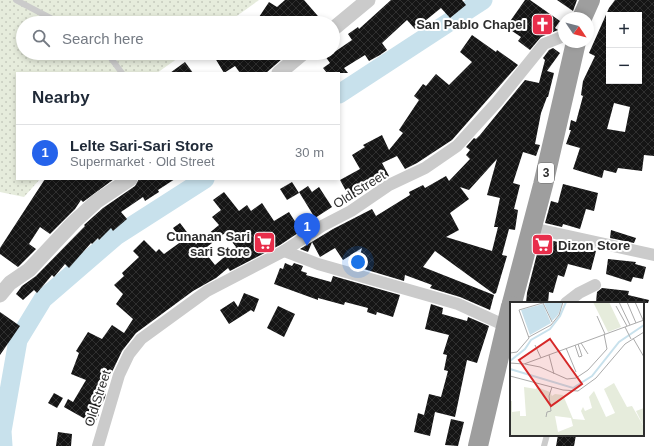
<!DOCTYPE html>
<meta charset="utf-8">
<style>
:root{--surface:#fff;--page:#f2f2f3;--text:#1f2937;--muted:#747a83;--line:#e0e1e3;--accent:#2563eb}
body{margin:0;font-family:Arial,sans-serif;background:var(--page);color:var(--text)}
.controls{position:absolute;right:12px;top:12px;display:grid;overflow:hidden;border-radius:0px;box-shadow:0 2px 6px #0003}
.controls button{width:36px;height:36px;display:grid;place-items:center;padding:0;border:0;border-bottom:1px solid var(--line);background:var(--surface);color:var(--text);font:20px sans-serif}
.compass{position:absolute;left:558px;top:12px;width:36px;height:36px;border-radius:50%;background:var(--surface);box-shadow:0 2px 6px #0003;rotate:125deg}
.you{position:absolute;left:358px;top:262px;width:14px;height:14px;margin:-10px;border:3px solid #fff;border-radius:50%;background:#1a73e8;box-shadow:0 0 0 6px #1a73e833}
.badge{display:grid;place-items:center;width:26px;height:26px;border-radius:50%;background:var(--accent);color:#fff;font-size:13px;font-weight:700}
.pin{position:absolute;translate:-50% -33px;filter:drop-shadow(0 1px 2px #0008)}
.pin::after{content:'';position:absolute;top:21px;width:14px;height:12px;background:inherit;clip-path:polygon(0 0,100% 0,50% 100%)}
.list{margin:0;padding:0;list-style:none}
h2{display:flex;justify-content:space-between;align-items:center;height:52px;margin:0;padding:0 16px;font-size:17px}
h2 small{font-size:13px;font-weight:400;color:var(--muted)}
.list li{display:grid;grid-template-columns:26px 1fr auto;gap:12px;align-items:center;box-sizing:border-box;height:56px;padding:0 16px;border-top:1px solid var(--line)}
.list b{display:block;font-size:15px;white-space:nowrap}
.list p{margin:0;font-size:13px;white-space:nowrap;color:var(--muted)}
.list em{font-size:13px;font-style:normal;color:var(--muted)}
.icon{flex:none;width:22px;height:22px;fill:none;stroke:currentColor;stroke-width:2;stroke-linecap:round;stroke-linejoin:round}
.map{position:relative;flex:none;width:654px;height:446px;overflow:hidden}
.search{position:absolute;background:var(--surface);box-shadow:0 2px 6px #0003;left:16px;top:16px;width:324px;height:44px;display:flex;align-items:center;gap:10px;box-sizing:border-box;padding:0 14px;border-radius:22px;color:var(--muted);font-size:15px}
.panel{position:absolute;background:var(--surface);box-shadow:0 2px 6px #0003;left:16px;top:72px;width:324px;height:108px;border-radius:0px}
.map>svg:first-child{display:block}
</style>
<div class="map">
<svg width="654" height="446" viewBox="0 0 654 446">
<defs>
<pattern id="grass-dots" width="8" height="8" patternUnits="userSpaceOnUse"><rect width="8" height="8" fill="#e6ecdc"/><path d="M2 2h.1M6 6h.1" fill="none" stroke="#c6cbbd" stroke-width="1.8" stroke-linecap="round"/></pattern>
<pattern id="building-cross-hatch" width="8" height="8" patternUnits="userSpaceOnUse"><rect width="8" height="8" fill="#151515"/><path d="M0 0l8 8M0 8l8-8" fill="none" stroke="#2f2f2f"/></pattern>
</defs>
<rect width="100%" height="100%" fill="#fff"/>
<polygon fill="url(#grass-dots)" points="0,0 259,0 227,23 23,23 23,53 185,53 157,73 17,73 17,179 40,179 24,197 0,192"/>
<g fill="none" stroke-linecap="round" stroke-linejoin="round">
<g stroke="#c8e1ec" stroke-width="19">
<polyline points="339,94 483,0"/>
<polyline points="3,446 2,431 18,340 43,299 116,236 205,179"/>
</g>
</g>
<g fill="url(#building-cross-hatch)" fill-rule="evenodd">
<polygon points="285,0 304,0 324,23 255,23 269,2 277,7"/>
<polygon points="391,0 462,0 466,5 450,18 441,8 415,29 407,20 382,43 387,50 380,55 369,61 365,55 344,68 348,73 327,73 323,68 330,63 323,53 333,53 352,40 348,34 358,27 359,29"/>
<polygon points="525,0 530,0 560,21 555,28 558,30 541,37 530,50 518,41 521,37 506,27"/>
<polygon points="557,0 577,0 573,11"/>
<path d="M615 0H654V156L644 155 642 171 618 168 616 173 604 170 602 178 573 169 580 148 566 144 571 130H569L571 120 576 122 583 96 581 95 583 81 595 56 589 53 609 8ZM609 15H639V81H609ZM614 103 630 107 625 132 607 129Z"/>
<polygon points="472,35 496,52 497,50 518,65 452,140 417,163 405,169 397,156 382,163 389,176 351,200 340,180 360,169 352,155 365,147 363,145 382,135 389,150 403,133 399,130 419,100 414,96 423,84 426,86 436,74 449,85 472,62 460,52"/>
<path d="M553 48 560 53 547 71 554 73 548 97H547L541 113 535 144 540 145 536 156 523 152 513 183 520 185 514 209 518 210 515 230 509 229 502 255 507 256 496 293 494 294 435 251 423 267 494 295 490 310 460 297 430 288 432 285 405 275 404 281 357 267 362 248 343 260 335 248 320 257 312 242 308 252 300 249 333 229 372 209 376 216 410 195 409 192 423 185 425 188 446 176 449 181 470 159 466 155 470 150 466 147 474 138 476 139 480 135 525 80 539 83 545 60 543 58 549 50ZM497 159 487 195 500 198 494 227H498L492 251 446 237 459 230 450 213 469 199 460 187 469 190Z"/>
<polygon points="212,53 280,53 283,58 266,73 240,73 235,66 224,73"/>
<polygon points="185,62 193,73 170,73"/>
<polygon points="45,179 114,179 83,202 81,200 75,209 50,234 40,227 29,244 36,249 18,267 0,254 0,248"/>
<polygon points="139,179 175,179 158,190 159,192 145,201 143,197 121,212 127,219 113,231 111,228 99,240 98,238 92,244 91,243 69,268 65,264 54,277 52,275 37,293 34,290 23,300 16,294 22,286 36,276 85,226 84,225 103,208 135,186"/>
<polygon points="292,182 299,193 287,200 280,189"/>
<polygon points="563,184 598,193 594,211 586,209 580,229 563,224 562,227 545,223 551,201 558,203"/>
<polygon points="308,186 312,192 319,187 332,207 315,218 299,192"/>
<path d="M224 192 239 211 247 205 251 211 262 203 274 221 289 212 301 231 280 245 230 271 228 268 216 278 193 291 136 333 122 351 112 372 104 393 106 394 104 400 97 412 99 415 94 424 64 407 68 399 73 402 86 380 71 374 79 353 76 351 88 332 102 339 112 325 124 333 133 319 116 304 123 294 114 285 124 276 122 273 139 257 133 251 144 240 156 252 159 249 164 254 182 241 173 228 180 223 196 244 219 225 212 217 221 210 213 200ZM225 233 236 247 215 265 203 250Z"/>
<polygon points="611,230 636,238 634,243 610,238"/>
<polygon points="541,238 596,251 591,270 568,264 564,277 558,275 553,293 549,292 548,303 526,303 527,293"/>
<polygon points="608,259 636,262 635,264 646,267 643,279 633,277 631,282 606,274"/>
<polygon points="285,263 292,266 294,263 303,266 301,271 307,273 306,275 331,282 333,276 400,295 393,317 377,312 376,315 367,312 368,308 345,302 344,305 318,298 318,300 274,284 280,268 283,269"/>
<polygon points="602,288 629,291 628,295 649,300 648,303 596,302 597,292"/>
<polygon points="244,293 259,299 254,312 251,310 229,324 220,310 234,301 238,307"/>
<polygon points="431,304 443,308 442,314 467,321 468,317 489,326 477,363 467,360 455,417 435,412 430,436 414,432 418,413 424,415 429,394 441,397 448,371 444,370 447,355 443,354 449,335 425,329"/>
<polygon points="278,306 295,314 284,337 267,328"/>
<polygon points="0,312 20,326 0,355"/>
<polygon points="54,393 63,398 57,408 48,403"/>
<polygon points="451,419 464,422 458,446 445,445"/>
<polygon points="58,432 72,434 71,446 56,446"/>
<polygon points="558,435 576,435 574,446 556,446"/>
</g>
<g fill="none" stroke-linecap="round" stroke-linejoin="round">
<g stroke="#cbcbcb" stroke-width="6">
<polyline points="16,0 60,23"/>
<polyline points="107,53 122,73"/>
<polyline points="544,446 547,435"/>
</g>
<g stroke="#cbcbcb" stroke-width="12">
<polyline points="532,228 654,255"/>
<polyline points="284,251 318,264 458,304 506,326"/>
<polyline points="566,303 579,293 595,285"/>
<polyline points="98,446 119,375 129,354 141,339 207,291 284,251 322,226 351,211 389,185 425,168 457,146 497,102 544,44 564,36"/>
</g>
<g stroke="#cbcbcb" stroke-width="15">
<polyline points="333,29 368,0"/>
<polyline points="279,73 303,53"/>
<polyline points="0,295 10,283 29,270 74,222 97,201 130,179"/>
</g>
<g stroke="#9e9e9e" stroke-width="20">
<polyline points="582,18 590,0"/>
<polyline points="512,303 543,185 576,42"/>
<polyline points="478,446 511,306"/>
</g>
</g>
<defs>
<symbol id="church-square" viewBox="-11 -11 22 22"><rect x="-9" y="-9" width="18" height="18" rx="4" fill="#e82e4b" stroke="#fff"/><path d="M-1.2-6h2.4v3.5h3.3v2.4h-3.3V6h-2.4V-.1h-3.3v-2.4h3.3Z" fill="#fff"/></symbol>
<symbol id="supermarket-square" viewBox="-11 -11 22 22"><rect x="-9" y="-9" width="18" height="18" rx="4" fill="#e82e4b" stroke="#fff"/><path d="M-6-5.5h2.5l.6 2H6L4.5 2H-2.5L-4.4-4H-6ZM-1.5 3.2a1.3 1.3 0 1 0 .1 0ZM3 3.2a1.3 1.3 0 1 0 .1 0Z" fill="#fff"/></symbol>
</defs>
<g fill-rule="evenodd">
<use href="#church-square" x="530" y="12" width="25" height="25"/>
<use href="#supermarket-square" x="252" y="230" width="25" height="25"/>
<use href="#supermarket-square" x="530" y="232" width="25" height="25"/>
</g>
<g text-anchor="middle" stroke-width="4" stroke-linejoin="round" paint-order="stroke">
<rect fill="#fff" stroke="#6d6d6d" stroke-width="1" x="538" y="163" width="16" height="20" rx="3"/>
<g font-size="12" font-weight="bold" fill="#2e2e2e">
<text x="546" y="177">3</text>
</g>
<g font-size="13" font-weight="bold" fill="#2e2e2e" stroke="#fff" text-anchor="end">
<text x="526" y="29">San Pablo Chapel</text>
<text x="250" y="241">Cunanan Sari<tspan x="250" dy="15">sari Store</tspan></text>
<text x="558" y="250" text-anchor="start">Dizon Store</text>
</g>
<g font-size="13" fill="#2e2e2e" stroke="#fff">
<text transform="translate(359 189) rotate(-32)" y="5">Old Street</text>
<text transform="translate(97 398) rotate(-72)" y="5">Old Street</text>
</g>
</g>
<g transform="translate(510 302)">
<rect width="134" height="134" fill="#fff"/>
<path d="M83 0H99L111 25 98 30ZM104 81 117 105 122 104 134 125V134H0V99H2V110L10 109V114H16L14 85 26 87 27 85 40 90 42 94 45 92 53 93 63 117 75 118 71 109 73 105 75 109 82 106 79 95 84 89 96 115 105 111 94 87ZM45 114 61 116 63 124 48 130Z" fill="#e6ecdc" fill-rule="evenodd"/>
<path d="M134 106V125L126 109Z" fill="#e6ecdc"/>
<path d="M53 0 48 13 42 19 34 1ZM33 2 41 21 20 33 11 8Z" fill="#c8e1ec"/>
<path fill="none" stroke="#c8e1ec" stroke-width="2" d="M0 59 15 47 21 38 40 27 50 14 56 0M0 67 63 86 82 74 109 40 134 23"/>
<path fill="none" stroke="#ababab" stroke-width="1" d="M109 0 120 23M117 0 126 21M125 0 133 18M33 1 42 20M106 4 117 24M87 14 95 32M115 25 121 37M19 35 41 23 49 13 53 0M123 36 134 55M71 41 78 52M68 42 72 54M25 43 31 56M65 43 69 55 72 54M56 46 66 70M0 51 7 50 19 36 9 8 36 0M39 53 44 72M0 61 14 62 134 18M15 62 30 65 57 77 66 76 78 68 97 47 94 32M0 74 53 88 68 89 86 76 115 42 134 30M36 115 37 110 41 109 39 94 42 85"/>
<path fill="#d62828" fill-opacity="0.15" stroke="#d62828" stroke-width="2" d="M40 37 72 82 41 104 9 58Z"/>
<rect width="134" height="134" fill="none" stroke="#2e2e2e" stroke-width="2"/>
</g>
</svg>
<div class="controls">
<button>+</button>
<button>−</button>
</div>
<svg class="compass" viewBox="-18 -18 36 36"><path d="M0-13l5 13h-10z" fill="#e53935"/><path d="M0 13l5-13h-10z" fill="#747a83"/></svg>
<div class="you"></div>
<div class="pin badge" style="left:307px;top:246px">1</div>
<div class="search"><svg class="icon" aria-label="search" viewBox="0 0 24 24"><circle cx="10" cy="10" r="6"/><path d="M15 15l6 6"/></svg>Search here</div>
<section class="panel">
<h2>Nearby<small></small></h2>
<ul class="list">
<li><span class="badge">1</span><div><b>Lelte Sari-Sari Store</b><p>Supermarket · Old Street</p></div><em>30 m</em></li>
</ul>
</section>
</div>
